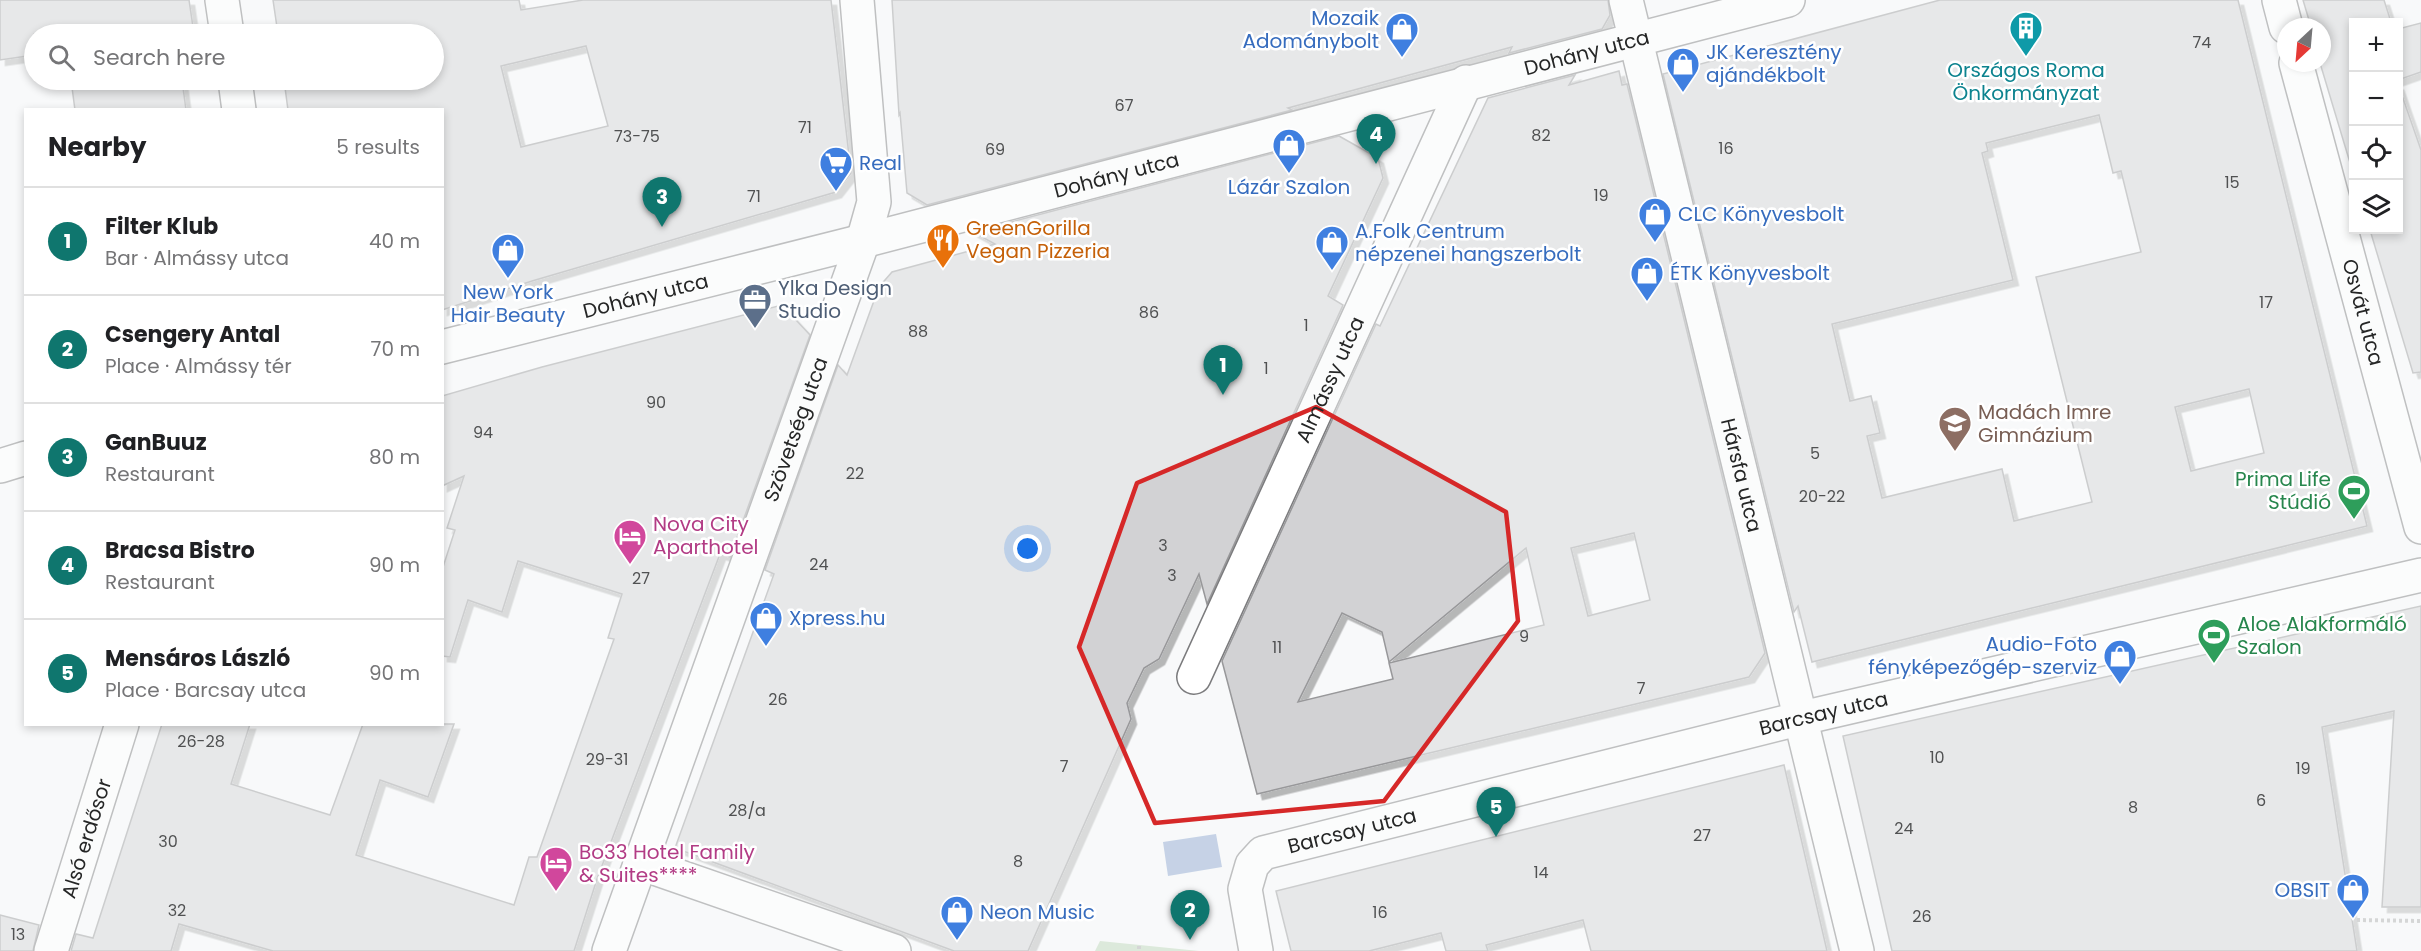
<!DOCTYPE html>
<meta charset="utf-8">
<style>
:root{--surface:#fff;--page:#f6f6f6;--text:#202124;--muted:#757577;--line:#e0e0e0;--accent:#0f766e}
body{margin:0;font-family:Poppins,sans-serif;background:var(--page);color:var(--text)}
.controls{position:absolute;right:18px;top:18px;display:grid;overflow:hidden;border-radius:0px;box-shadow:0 3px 9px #0003}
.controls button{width:54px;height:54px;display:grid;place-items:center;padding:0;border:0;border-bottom:2px solid var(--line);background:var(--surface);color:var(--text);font:30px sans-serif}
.compass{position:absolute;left:2277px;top:18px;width:54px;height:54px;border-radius:50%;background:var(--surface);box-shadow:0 3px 9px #0003;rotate:206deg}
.you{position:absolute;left:1028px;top:549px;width:21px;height:21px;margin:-15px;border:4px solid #fff;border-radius:50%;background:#1a73e8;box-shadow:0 0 0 9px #1a73e833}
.badge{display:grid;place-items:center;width:39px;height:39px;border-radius:50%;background:var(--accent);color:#fff;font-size:20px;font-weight:700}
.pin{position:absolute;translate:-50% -50px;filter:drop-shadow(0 2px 3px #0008)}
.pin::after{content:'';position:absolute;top:32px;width:21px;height:18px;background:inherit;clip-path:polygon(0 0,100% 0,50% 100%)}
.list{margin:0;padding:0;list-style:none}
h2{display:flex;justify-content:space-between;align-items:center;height:78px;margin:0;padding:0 24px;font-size:26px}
h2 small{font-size:20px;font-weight:400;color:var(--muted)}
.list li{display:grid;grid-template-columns:39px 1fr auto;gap:18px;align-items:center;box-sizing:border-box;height:108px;padding:0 24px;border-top:2px solid var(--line)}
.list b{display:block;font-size:22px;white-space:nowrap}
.list p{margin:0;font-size:20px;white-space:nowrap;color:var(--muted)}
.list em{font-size:20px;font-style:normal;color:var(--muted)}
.icon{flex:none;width:33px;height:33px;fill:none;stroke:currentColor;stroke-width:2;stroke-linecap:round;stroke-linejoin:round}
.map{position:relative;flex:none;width:2421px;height:951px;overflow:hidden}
.search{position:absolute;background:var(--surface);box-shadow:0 3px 9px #0003;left:24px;top:24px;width:420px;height:66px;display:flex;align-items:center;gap:15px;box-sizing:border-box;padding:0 21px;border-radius:33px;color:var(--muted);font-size:22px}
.panel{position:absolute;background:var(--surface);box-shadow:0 3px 9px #0003;left:24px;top:108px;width:420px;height:618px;border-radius:0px}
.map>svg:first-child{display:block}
</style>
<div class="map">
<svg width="2421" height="951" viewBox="0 0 2421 951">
<defs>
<filter id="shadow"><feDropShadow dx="5.5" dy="5.5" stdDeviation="0" flood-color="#0004"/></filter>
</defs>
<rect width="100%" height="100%" fill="#f8f9fa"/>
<polygon fill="#bbd5b5" points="1100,941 1199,951 1095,951"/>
<polygon fill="#89a3cf" points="1216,834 1222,867 1168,876 1163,842"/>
<g fill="#d2d2d4" stroke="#98989a" stroke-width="1.5" fill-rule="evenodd" filter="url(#shadow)">
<polygon points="0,0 189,0 194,34 34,34 34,55 0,60"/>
<path d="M273 0H519L521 10 583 0H831L851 173 836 192 532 281 442 310V110H288L284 80H434V34H278ZM586 46 608 126 521 147 501 66Z"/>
<polygon points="892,0 1608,0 1610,15 1602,29 1509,53 1512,47 1288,108 1292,110 927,205 907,193 900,113 899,115"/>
<path d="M1940 0H2238L2367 526 1812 662 1798 606 1794 612 1663 74ZM2099 115 2113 173 2121 171 2141 252 2036 277 2092 502 2014 521 2002 469 1882 498 1867 436 1880 433 1871 396 1850 401 1832 324 2013 280 1982 153 1988 151 1986 143ZM2249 389 2264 453 2191 471 2175 407Z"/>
<polygon points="2303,0 2384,0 2391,22 2354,22 2354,176 2320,63 2322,63 2322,27 2311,27"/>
<polygon points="2421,23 2421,72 2398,80 2398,29"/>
<path d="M1619 71 1622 85 1627 84 1765 653 1749 677 1257 794 1222 661 1376 324 1380 326 1488 98 1575 75 1569 85ZM1634 533 1650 600 1588 616 1571 548ZM1526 548 1544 625 1389 663 1393 679 1298 702 1342 613 1382 632 1389 662Z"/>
<polygon points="71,80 182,80 186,110 75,110"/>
<polygon points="2398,84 2421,150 2421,372 2413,373 2370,230 2398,230"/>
<polygon points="1339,136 1378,158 1383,178 1328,296 1343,305 1207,604 1199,574 1159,659 1144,668 1127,703 1131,719 1028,951 954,951 675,848 774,574 765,570 838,365 847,375 879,287 892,272 995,244 973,232"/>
<polygon points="782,305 810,335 730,557 720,554 597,879 574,951 273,951 179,924 171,951 71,951 76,934 93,938 162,724 250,724 231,784 330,815 363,724 454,724 428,797 380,780 356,855 514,905 529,857 537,857 614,639 608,638 622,594 518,561 502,612 468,600 450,657 442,656 442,570 455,530 447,528 464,476 442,486 442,396 542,367"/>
<polygon points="2421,606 2421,907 2382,907 2394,711 2322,727 2357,951 1892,951 1843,736"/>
<polygon points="1784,765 1827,951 1591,951 1583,920 1486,945 1488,951 1446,951 1441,933 1369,951 1291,951 1276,891"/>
<polygon points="0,915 39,925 33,951 0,951"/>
</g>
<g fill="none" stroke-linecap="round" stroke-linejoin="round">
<defs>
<g id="street">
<polyline points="222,0 227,34"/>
<path id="s1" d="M1626 0 1857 951"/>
<polyline points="2279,0 2286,27"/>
<path id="s2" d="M2296 63 2421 527"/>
<polyline points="235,80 239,110"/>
<path id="s3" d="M442 347 863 241 1788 0"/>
<polyline points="0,466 26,458"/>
<path id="s4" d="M1194 677 1466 82"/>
<polyline points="640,863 894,951"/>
<path id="s5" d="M51 951 122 724"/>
<path id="s6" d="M609 951 863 241 874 202 857 0"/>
<path id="s7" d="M1256 951 1245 889 1252 865 1263 853 1802 718 2421 575"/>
</g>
</defs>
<use href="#street" stroke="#7b7b7d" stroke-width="36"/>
<g stroke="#abacac" stroke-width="4" stroke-dasharray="3 3" stroke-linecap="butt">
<polyline points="2357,920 2421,921"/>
<polyline points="1139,946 1139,951"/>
</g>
<use href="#street" stroke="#fff" stroke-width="33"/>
</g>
<path d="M0 0H2421V951H0ZM1316 407 1506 512 1518 621 1384 801 1155 823 1079 647 1137 483Z" fill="#f8f9fa" fill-opacity=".55" fill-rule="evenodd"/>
<path fill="none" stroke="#d62828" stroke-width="4.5" stroke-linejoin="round" d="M1316 407 1506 512 1518 621 1384 801 1155 823 1079 647 1137 483Z"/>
<defs>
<symbol id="building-pin" viewBox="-11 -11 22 30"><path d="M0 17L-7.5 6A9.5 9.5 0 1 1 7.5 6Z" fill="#0f9aa8" stroke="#fff"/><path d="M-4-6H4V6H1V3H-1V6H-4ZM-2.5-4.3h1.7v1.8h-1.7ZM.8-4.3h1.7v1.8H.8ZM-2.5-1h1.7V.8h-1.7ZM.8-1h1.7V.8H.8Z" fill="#fff"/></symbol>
<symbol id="shop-pin" viewBox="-11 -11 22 30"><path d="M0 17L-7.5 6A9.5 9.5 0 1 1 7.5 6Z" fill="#3f7fe0" stroke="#fff"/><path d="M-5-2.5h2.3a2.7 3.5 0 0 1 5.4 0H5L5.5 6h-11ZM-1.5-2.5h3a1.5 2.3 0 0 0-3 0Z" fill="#fff"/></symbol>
<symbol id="supermarket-pin" viewBox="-11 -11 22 30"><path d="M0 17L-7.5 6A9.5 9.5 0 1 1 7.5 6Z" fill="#3f7fe0" stroke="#fff"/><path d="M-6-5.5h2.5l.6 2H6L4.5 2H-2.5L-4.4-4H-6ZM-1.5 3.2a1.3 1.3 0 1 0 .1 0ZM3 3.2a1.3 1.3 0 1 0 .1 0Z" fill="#fff"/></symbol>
<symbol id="restaurant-pin" viewBox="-11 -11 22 30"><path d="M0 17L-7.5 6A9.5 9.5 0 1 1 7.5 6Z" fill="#e8710a" stroke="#fff"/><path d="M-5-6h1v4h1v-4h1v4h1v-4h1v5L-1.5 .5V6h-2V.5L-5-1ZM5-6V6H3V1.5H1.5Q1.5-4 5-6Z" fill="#fff"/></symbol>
<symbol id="office-pin" viewBox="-11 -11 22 30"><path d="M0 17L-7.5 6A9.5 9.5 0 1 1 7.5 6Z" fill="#5c6f8a" stroke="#fff"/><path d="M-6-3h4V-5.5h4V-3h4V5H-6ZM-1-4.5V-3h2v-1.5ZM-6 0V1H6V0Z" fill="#fff"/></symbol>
<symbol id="school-pin" viewBox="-11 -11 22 30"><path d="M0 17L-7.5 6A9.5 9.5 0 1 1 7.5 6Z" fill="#8d6e63" stroke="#fff"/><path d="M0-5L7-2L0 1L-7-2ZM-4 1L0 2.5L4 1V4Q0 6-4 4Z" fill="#fff"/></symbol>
<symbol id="stadium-pin" viewBox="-11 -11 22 30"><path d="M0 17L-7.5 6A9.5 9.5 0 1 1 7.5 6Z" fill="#2e9e5b" stroke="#fff"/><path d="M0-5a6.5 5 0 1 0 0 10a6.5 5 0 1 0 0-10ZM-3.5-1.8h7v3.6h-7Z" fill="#fff"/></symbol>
<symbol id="hotel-pin" viewBox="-11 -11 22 30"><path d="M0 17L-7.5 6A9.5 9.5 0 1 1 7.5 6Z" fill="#d1479c" stroke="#fff"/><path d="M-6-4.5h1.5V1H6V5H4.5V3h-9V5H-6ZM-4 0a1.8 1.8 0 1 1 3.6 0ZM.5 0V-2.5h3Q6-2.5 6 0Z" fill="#fff"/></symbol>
</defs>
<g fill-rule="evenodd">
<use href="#building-pin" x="2007" y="9" width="38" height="52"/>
<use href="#shop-pin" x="1383" y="10" width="38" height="52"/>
<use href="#shop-pin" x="1664" y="45" width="38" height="52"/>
<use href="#shop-pin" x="1270" y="126" width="38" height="52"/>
<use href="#supermarket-pin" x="817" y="144" width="38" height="52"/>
<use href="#shop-pin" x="1636" y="195" width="38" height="52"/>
<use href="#restaurant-pin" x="924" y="221" width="38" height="52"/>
<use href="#shop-pin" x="1313" y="223" width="38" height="52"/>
<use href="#shop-pin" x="489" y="231" width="38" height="52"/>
<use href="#shop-pin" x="1628" y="254" width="38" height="52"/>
<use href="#office-pin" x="736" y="281" width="38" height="52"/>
<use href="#school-pin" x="1936" y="404" width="38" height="52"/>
<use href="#stadium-pin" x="2335" y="472" width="38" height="52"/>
<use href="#hotel-pin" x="611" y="517" width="38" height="52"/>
<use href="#shop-pin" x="747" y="599" width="38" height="52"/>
<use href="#stadium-pin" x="2195" y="616" width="38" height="52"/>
<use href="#shop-pin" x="2101" y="637" width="38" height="52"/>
<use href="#hotel-pin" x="537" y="844" width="38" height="52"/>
<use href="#shop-pin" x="2334" y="871" width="38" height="52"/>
<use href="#shop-pin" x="938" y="893" width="38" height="52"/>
</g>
<g text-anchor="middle" stroke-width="5" stroke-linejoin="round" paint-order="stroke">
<g font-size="16" fill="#505152">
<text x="2202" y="48">74</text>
<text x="1124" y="111">67</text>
<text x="805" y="133">71</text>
<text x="1541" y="141">82</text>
<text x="637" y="142">73-75</text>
<text x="1726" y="154">16</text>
<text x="995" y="155">69</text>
<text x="2232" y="188">15</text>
<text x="1601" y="201">19</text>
<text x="754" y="202">71</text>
<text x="2266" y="308">17</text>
<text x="1149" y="318">86</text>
<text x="1306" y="331">1</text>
<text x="918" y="337">88</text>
<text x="1266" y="374">1</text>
<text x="656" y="408">90</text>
<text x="483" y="438">94</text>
<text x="1815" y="459">5</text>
<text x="855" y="479">22</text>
<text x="1822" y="502">20-22</text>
<text x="1163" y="551">3</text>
<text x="819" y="570">24</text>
<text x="1172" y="581">3</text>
<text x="641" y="584">27</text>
<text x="1524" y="642">9</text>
<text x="1277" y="653">11</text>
<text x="1641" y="694">7</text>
<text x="778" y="705">26</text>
<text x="201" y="747">26-28</text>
<text x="1937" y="763">10</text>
<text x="607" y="765">29-31</text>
<text x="1064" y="772">7</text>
<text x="2303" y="774">19</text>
<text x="2261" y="806">6</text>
<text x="2133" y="813">8</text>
<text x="747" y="816">28/a</text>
<text x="1904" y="834">24</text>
<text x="1702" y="841">27</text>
<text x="168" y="847">30</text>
<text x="1018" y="867">8</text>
<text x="1541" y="878">14</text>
<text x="177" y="916">32</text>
<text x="1380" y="918">16</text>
<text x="1922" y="922">26</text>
<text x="18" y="940">13</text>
</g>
<g font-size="20" fill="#366cbe" stroke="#fff" text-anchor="start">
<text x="1379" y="25" text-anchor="end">Mozaik<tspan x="1379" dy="23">Adománybolt</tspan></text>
<text x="1706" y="59">JK Keresztény<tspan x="1706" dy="23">ajándékbolt</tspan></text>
<text x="859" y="170">Real</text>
<text x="1289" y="194" text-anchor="middle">Lázár Szalon</text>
<text x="1678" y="221">CLC Könyvesbolt</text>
<text x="1355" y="238">A.Folk Centrum<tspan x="1355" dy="23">népzenei hangszerbolt</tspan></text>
<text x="1670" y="280">ÉTK Könyvesbolt</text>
<text x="508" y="299" text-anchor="middle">New York<tspan x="508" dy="23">Hair Beauty</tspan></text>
<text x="789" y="625">Xpress.hu</text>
<text x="2097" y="651" text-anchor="end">Audio-Foto<tspan x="2097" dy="23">fényképezőgép-szerviz</tspan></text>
<text x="2330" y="897" text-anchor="end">OBSIT</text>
<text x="980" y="919">Neon Music</text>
</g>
<g font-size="20" fill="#252626" stroke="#fff">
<text dy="7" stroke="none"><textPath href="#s3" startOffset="1182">Dohány utca</textPath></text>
<text dy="7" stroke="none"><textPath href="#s3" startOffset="696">Dohány utca</textPath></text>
<text dy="7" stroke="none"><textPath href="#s3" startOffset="210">Dohány utca</textPath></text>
<text dy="7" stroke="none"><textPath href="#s2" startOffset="258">Osvát utca</textPath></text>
<text dy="7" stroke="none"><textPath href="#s4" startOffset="327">Almássy utca</textPath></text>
<text dy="7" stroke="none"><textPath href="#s6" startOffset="554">Szövetség utca</textPath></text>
<text dy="7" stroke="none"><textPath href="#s1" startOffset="489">Hársfa utca</textPath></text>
<text dy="7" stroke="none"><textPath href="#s7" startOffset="682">Barcsay utca</textPath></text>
<text dy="7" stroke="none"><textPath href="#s7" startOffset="196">Barcsay utca</textPath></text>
<text dy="7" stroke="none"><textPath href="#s5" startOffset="118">Alsó erdősor</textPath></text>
</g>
<g font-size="20" fill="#0d838f" stroke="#fff">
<text x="2026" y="77">Országos Roma<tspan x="2026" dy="23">Önkormányzat</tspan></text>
</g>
<g font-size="20" fill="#c56008" stroke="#fff" text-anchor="start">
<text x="966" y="235">GreenGorilla<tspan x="966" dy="23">Vegan Pizzeria</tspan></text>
</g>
<g font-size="20" fill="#4e5e75" stroke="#fff" text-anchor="start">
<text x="778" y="295">Ylka Design<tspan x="778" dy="23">Studio</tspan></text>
</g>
<g font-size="20" fill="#785e54" stroke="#fff" text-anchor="start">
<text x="1978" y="419">Madách Imre<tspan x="1978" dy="23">Gimnázium</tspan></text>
</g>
<g font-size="20" fill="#27864d" stroke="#fff" text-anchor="end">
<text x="2331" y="486">Prima Life<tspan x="2331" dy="23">Stúdió</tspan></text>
<text x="2237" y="631" text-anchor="start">Aloe Alakformáló<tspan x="2237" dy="23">Szalon</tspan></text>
</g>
<g font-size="20" fill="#b23c85" stroke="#fff" text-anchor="start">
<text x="653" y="531">Nova City<tspan x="653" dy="23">Aparthotel</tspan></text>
<text x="579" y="859">Bo33 Hotel Family<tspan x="579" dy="23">&amp; Suites****</tspan></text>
</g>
</g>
</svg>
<div class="controls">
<button>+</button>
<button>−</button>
<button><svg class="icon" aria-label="locate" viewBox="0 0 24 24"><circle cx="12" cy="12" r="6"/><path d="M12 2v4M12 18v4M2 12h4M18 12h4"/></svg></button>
<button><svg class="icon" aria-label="layers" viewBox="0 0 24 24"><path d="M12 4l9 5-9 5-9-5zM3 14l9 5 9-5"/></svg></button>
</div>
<svg class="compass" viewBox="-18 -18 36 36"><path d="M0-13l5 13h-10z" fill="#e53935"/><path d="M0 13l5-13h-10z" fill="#757577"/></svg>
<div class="you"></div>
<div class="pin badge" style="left:1223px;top:395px">1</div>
<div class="pin badge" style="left:1190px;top:940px">2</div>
<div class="pin badge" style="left:662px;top:227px">3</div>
<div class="pin badge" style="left:1376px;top:164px">4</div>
<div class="pin badge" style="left:1496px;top:837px">5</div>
<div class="search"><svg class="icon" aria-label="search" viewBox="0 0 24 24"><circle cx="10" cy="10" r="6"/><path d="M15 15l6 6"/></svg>Search here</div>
<section class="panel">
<h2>Nearby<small>5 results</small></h2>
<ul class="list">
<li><span class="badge">1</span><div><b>Filter Klub</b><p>Bar · Almássy utca</p></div><em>40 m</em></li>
<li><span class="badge">2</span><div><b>Csengery Antal</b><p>Place · Almássy tér</p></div><em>70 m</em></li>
<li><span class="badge">3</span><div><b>GanBuuz</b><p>Restaurant</p></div><em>80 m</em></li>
<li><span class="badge">4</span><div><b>Bracsa Bistro</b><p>Restaurant</p></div><em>90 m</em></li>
<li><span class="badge">5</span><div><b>Mensáros László</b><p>Place · Barcsay utca</p></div><em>90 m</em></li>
</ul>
</section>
</div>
